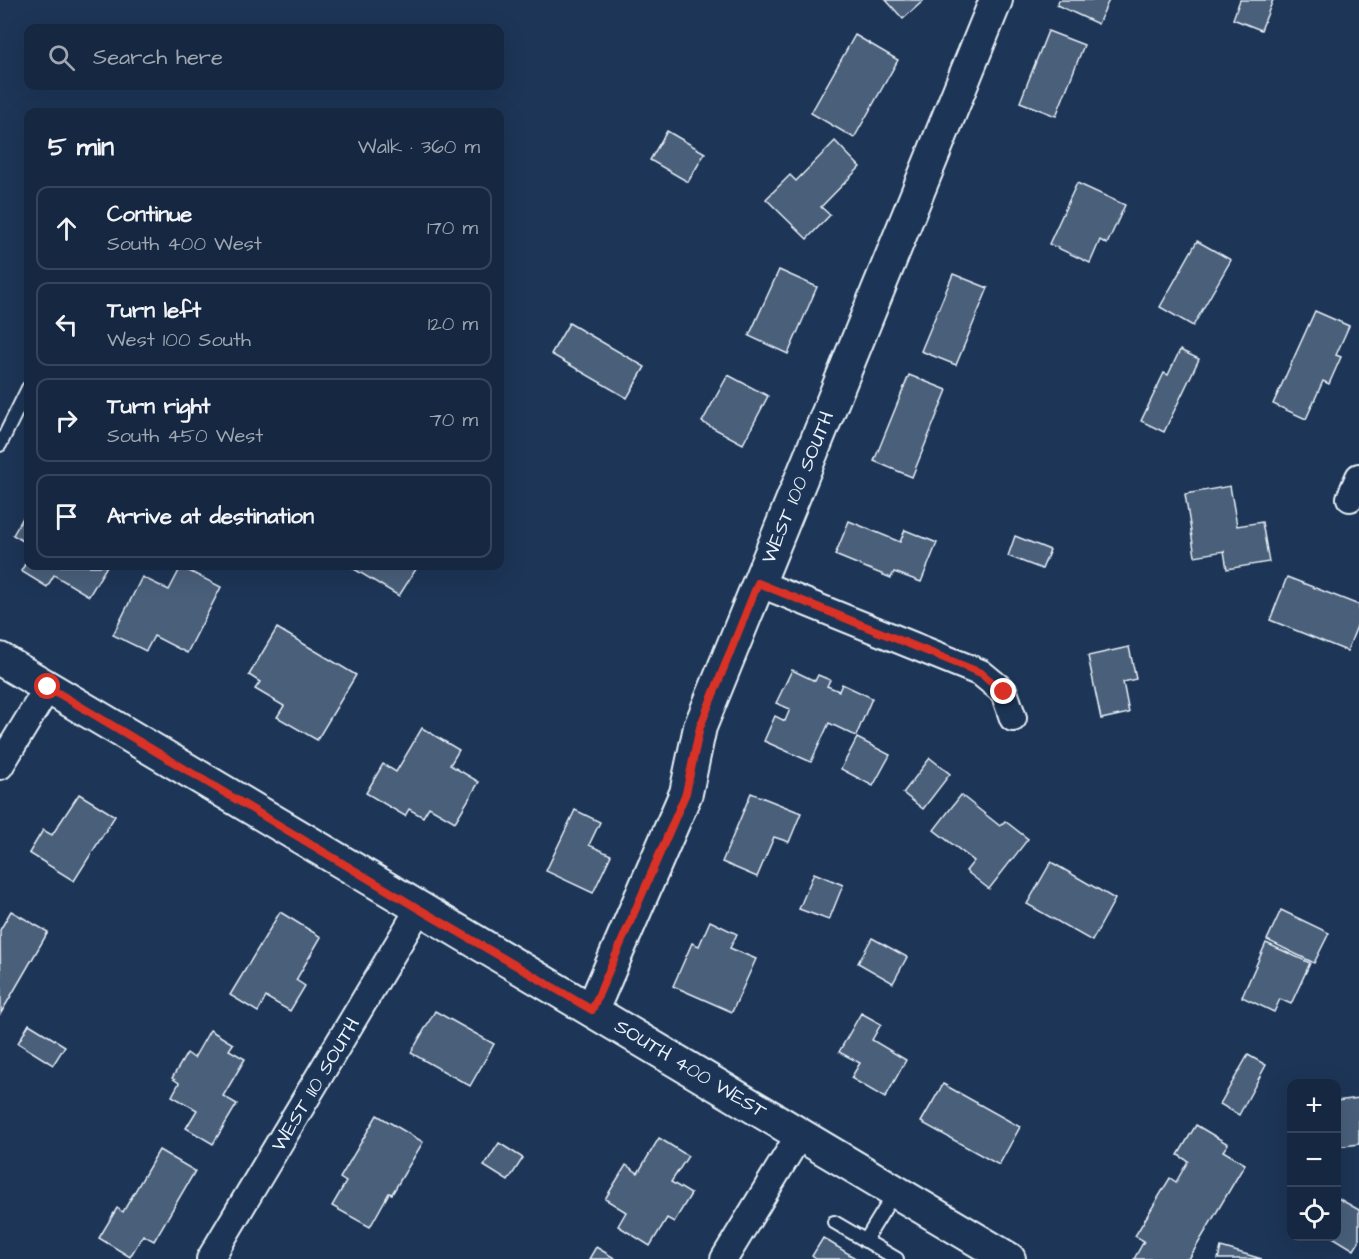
<!DOCTYPE html>
<meta charset="utf-8">
<style>
:root{--surface:#162841;--page:#23344c;--text:#f1f3f6;--muted:#9ea6b1;--line:#35445a}
body{margin:0;font-family:"Architects Daughter",sans-serif;background:var(--page);color:var(--text)}
.controls{position:absolute;right:18px;bottom:18px;display:grid;overflow:hidden;border-radius:12px;box-shadow:0 6px 24px #0002}
.controls button{width:54px;height:54px;display:grid;place-items:center;padding:0;border:0;border-bottom:2px solid var(--line);background:var(--surface);color:var(--text);font:30px sans-serif}
.stop{position:absolute;width:18px;height:18px;margin:-14px;border:4px solid #d93025;border-radius:50%;background:#fff}
.stop.end{background:#d93025;border-color:#fff;box-shadow:0 2px 6px #0008}
.list{margin:0;padding:0;list-style:none}
h2{display:flex;justify-content:space-between;align-items:center;height:78px;margin:0;padding:0 24px;font-size:26px}
h2 small{font-size:20px;font-weight:400;color:var(--muted)}
.list li{display:grid;grid-template-columns:39px 1fr auto;gap:18px;align-items:center;box-sizing:border-box;height:84px;margin:0 12px 12px;padding:0 12px;border:2px solid var(--line);border-radius:12px}
.list b{display:block;font-size:22px;white-space:nowrap}
.list p{margin:0;font-size:20px;white-space:nowrap;color:var(--muted)}
.list em{font-size:20px;font-style:normal;color:var(--muted)}
.icon{flex:none;width:33px;height:33px;fill:none;stroke:currentColor;stroke-width:2;stroke-linecap:round;stroke-linejoin:round}
.map{position:relative;flex:none;width:1359px;height:1259px;overflow:hidden}
.search{position:absolute;background:var(--surface);box-shadow:0 6px 24px #0002;left:24px;top:24px;width:480px;height:66px;display:flex;align-items:center;gap:15px;box-sizing:border-box;padding:0 21px;border-radius:12px;color:var(--muted);font-size:22px}
.panel{position:absolute;background:var(--surface);box-shadow:0 6px 24px #0002;left:24px;top:108px;width:480px;height:462px;border-radius:12px}
.map>svg:first-child{display:block}
</style>
<div class="map">
<svg width="1359" height="1259" viewBox="0 0 1359 1259">
<rect width="100%" height="100%" fill="#1d3557"/>
<filter id="ink" filterUnits="userSpaceOnUse"><feTurbulence type="fractalNoise" baseFrequency=".0167" numOctaves="2"/><feDisplacementMap in="SourceGraphic" scale="12" xChannelSelector="R" yChannelSelector="G"/><feConvolveMatrix kernelMatrix="1 2 1 2 8 2 1 2 1" color-interpolation-filters="sRGB"/></filter>
<g filter="url(#ink)">
<g fill="#495e7a" stroke="#e8f1f8" stroke-width="1.5">
<polygon points="886,0 924,0 903,19"/>
<polygon points="1059,0 1109,0 1098,24 1057,5"/>
<polygon points="1240,0 1273,0 1261,30 1233,19"/>
<polygon points="1048,31 1084,45 1056,116 1020,102"/>
<polygon points="855,35 898,60 854,138 811,113"/>
<polygon points="667,131 705,153 688,182 650,160"/>
<polygon points="835,141 860,167 821,207 830,215 807,239 766,199 790,175 796,181"/>
<polygon points="1077,183 1125,205 1107,244 1100,240 1090,263 1049,244"/>
<polygon points="1197,241 1231,260 1193,326 1160,307"/>
<polygon points="779,270 817,287 788,354 749,336"/>
<polygon points="953,274 988,288 956,365 921,351"/>
<polygon points="1315,311 1349,326 1336,355 1341,357 1329,384 1323,381 1306,419 1273,404"/>
<polygon points="569,323 645,367 627,398 551,354"/>
<polygon points="1180,350 1199,359 1164,432 1141,421 1164,373 1168,375"/>
<polygon points="728,375 768,396 743,444 702,422"/>
<polygon points="909,375 947,390 912,477 874,461"/>
<polygon points="1230,486 1237,526 1262,522 1269,562 1227,569 1224,551 1195,556 1185,494"/>
<polygon points="28,509 28,544 13,535"/>
<polygon points="849,521 900,542 905,530 937,543 921,582 894,572 891,578 835,555"/>
<polygon points="1015,536 1050,550 1042,569 1008,556"/>
<polygon points="28,559 28,566 107,566 89,596 54,575 47,587 21,571"/>
<polygon points="349,566 418,566 399,596"/>
<polygon points="181,567 221,587 187,653 154,636 146,651 113,635 142,577 169,590"/>
<polygon points="1287,577 1359,605 1359,621 1347,651 1270,620"/>
<polygon points="277,628 356,675 317,740 277,717 284,706 255,689 260,682 249,675"/>
<polygon points="1129,647 1136,679 1123,682 1129,713 1101,719 1088,656"/>
<polygon points="792,670 815,681 818,675 830,680 827,686 839,691 842,684 872,698 856,736 829,723 811,762 764,741 775,716 785,721 790,709 776,703"/>
<polygon points="422,728 459,750 450,765 479,782 455,822 429,807 423,817 409,809 405,816 366,793 383,764 396,772"/>
<polygon points="857,738 890,755 873,786 841,769"/>
<polygon points="930,758 950,774 923,809 903,793"/>
<polygon points="751,793 801,813 789,842 774,837 757,877 722,862"/>
<polygon points="79,794 115,816 74,881 29,853 43,830 52,835"/>
<polygon points="961,795 1000,826 1005,821 1028,839 989,889 966,871 974,861 934,830"/>
<polygon points="575,810 600,822 589,845 611,855 593,893 546,871"/>
<polygon points="1051,862 1115,899 1092,941 1027,904"/>
<polygon points="814,873 843,885 829,920 799,909"/>
<polygon points="1281,910 1329,933 1314,963 1267,940"/>
<polygon points="11,911 48,932 1,1013 0,930"/>
<polygon points="280,912 321,937 296,980 305,986 290,1011 266,997 258,1012 230,995"/>
<polygon points="710,921 737,934 730,948 756,959 732,1012 673,986 692,943 699,946"/>
<polygon points="872,938 907,957 893,983 858,963"/>
<polygon points="1266,943 1310,963 1291,1004 1280,999 1274,1012 1242,997"/>
<polygon points="435,1011 494,1044 470,1086 411,1053"/>
<polygon points="861,1013 881,1024 872,1040 906,1060 885,1098 851,1078 860,1063 839,1052"/>
<polygon points="29,1024 65,1046 53,1065 18,1043"/>
<polygon points="210,1030 233,1044 229,1050 245,1059 223,1096 237,1104 213,1144 186,1128 197,1110 172,1096 179,1083 172,1078 187,1053 194,1058"/>
<polygon points="1248,1055 1266,1065 1239,1115 1220,1104"/>
<polygon points="943,1084 1020,1127 999,1165 921,1122"/>
<polygon points="1359,1098 1359,1144 1336,1147 1336,1101"/>
<polygon points="377,1115 423,1142 392,1194 389,1193 370,1227 332,1206 346,1182 340,1178"/>
<polygon points="1196,1125 1228,1144 1223,1151 1245,1164 1189,1259 1134,1259 1144,1241 1135,1236 1170,1178 1176,1182 1188,1161 1178,1155"/>
<polygon points="659,1138 688,1156 671,1182 691,1194 674,1222 667,1218 650,1246 618,1226 626,1212 605,1199 626,1165 638,1173"/>
<polygon points="499,1143 523,1158 508,1181 484,1166"/>
<polygon points="159,1150 195,1171 154,1241 143,1235 130,1257 99,1238 117,1208 123,1212"/>
<polygon points="1336,1197 1359,1210 1359,1242 1354,1250 1331,1236 1336,1236"/>
<polygon points="823,1238 857,1259 816,1259 812,1256"/>
<polygon points="596,1247 616,1259 589,1259"/>
<polygon points="1221,1247 1262,1259 1218,1259"/>
</g>
<g fill="none" stroke-linecap="round" stroke-linejoin="round">
<defs>
<g id="service">
<polyline points="0,445 28,388"/>
<polyline points="834,1222 897,1259"/>
<polyline points="865,1241 895,1192"/>
</g>
<g id="minor">
<polyline points="1350,498 1359,477"/>
<polyline points="758,583 981,673 1004,692 1013,718"/>
<polyline points="0,766 48,687"/>
<polyline points="210,1259 419,909"/>
<polyline points="724,1259 800,1134"/>
</g>
<g id="tertiary">
<path d="M0 659C337 858 673 1059 1009 1259"/>
<polyline points="592,1010 686,793 700,727 996,0"/>
</g>
</defs>
<use href="#service" stroke="#e8f1f8" stroke-width="16"/>
<use href="#minor" stroke="#e8f1f8" stroke-width="30"/>
<use href="#tertiary" stroke="#e8f1f8" stroke-width="36"/>
<use href="#service" stroke="#1d3557" stroke-width="12"/>
<use href="#minor" stroke="#1d3557" stroke-width="26"/>
<use href="#tertiary" stroke="#1d3557" stroke-width="32"/>
</g>
</g>
<g fill="none" stroke-linecap="round" stroke-linejoin="round" filter="url(#ink)">
<polyline stroke="#d93025" stroke-width="8" points="48,687 419,909 592,1010 686,793 700,727 758,583 981,673 1004,692"/>
</g>
<g text-anchor="middle" stroke-width="6" stroke-linejoin="round" paint-order="stroke">
<g font-size="20" fill="#e8f1f8" stroke="#1d3557">
<text transform="translate(797 487) rotate(-68)" y="7">WEST 100 SOUTH</text>
<text transform="translate(691 1068) rotate(31)" y="7">SOUTH 400 WEST</text>
<text transform="translate(315 1084) rotate(-59)" y="7">WEST 110 SOUTH</text>
</g>
</g>
</svg>
<div class="controls">
<button>+</button>
<button>−</button>
<button><svg class="icon" aria-label="locate" viewBox="0 0 24 24"><circle cx="12" cy="12" r="6"/><path d="M12 2v4M12 18v4M2 12h4M18 12h4"/></svg></button>
</div>
<div class="stop" style="left:48px;top:687px"></div>
<div class="stop end" style="left:1004px;top:692px"></div>
<div class="search"><svg class="icon" aria-label="search" viewBox="0 0 24 24"><circle cx="10" cy="10" r="6"/><path d="M15 15l6 6"/></svg>Search here</div>
<section class="panel">
<h2>5 min<small>Walk · 360 m</small></h2>
<ul class="list">
<li><svg class="icon" aria-label="ahead" viewBox="0 0 24 24"><path d="M12 20V5M6 11l6-6 6 6"/></svg><div><b>Continue</b><p>South 400 West</p></div><em>170 m</em></li>
<li><svg class="icon" aria-label="left" viewBox="0 0 24 24"><path d="M17 20v-9H6M10 6l-5 5 5 5"/></svg><div><b>Turn left</b><p>West 100 South</p></div><em>120 m</em></li>
<li><svg class="icon" aria-label="right" viewBox="0 0 24 24"><path d="M7 20v-9h11M14 6l5 5-5 5"/></svg><div><b>Turn right</b><p>South 450 West</p></div><em>70 m</em></li>
<li><svg class="icon" aria-label="arrive" viewBox="0 0 24 24"><path d="M6 21V4h12l-3 4 3 4H6"/></svg><div><b>Arrive at destination</b></div></li>
</ul>
</section>
</div>
